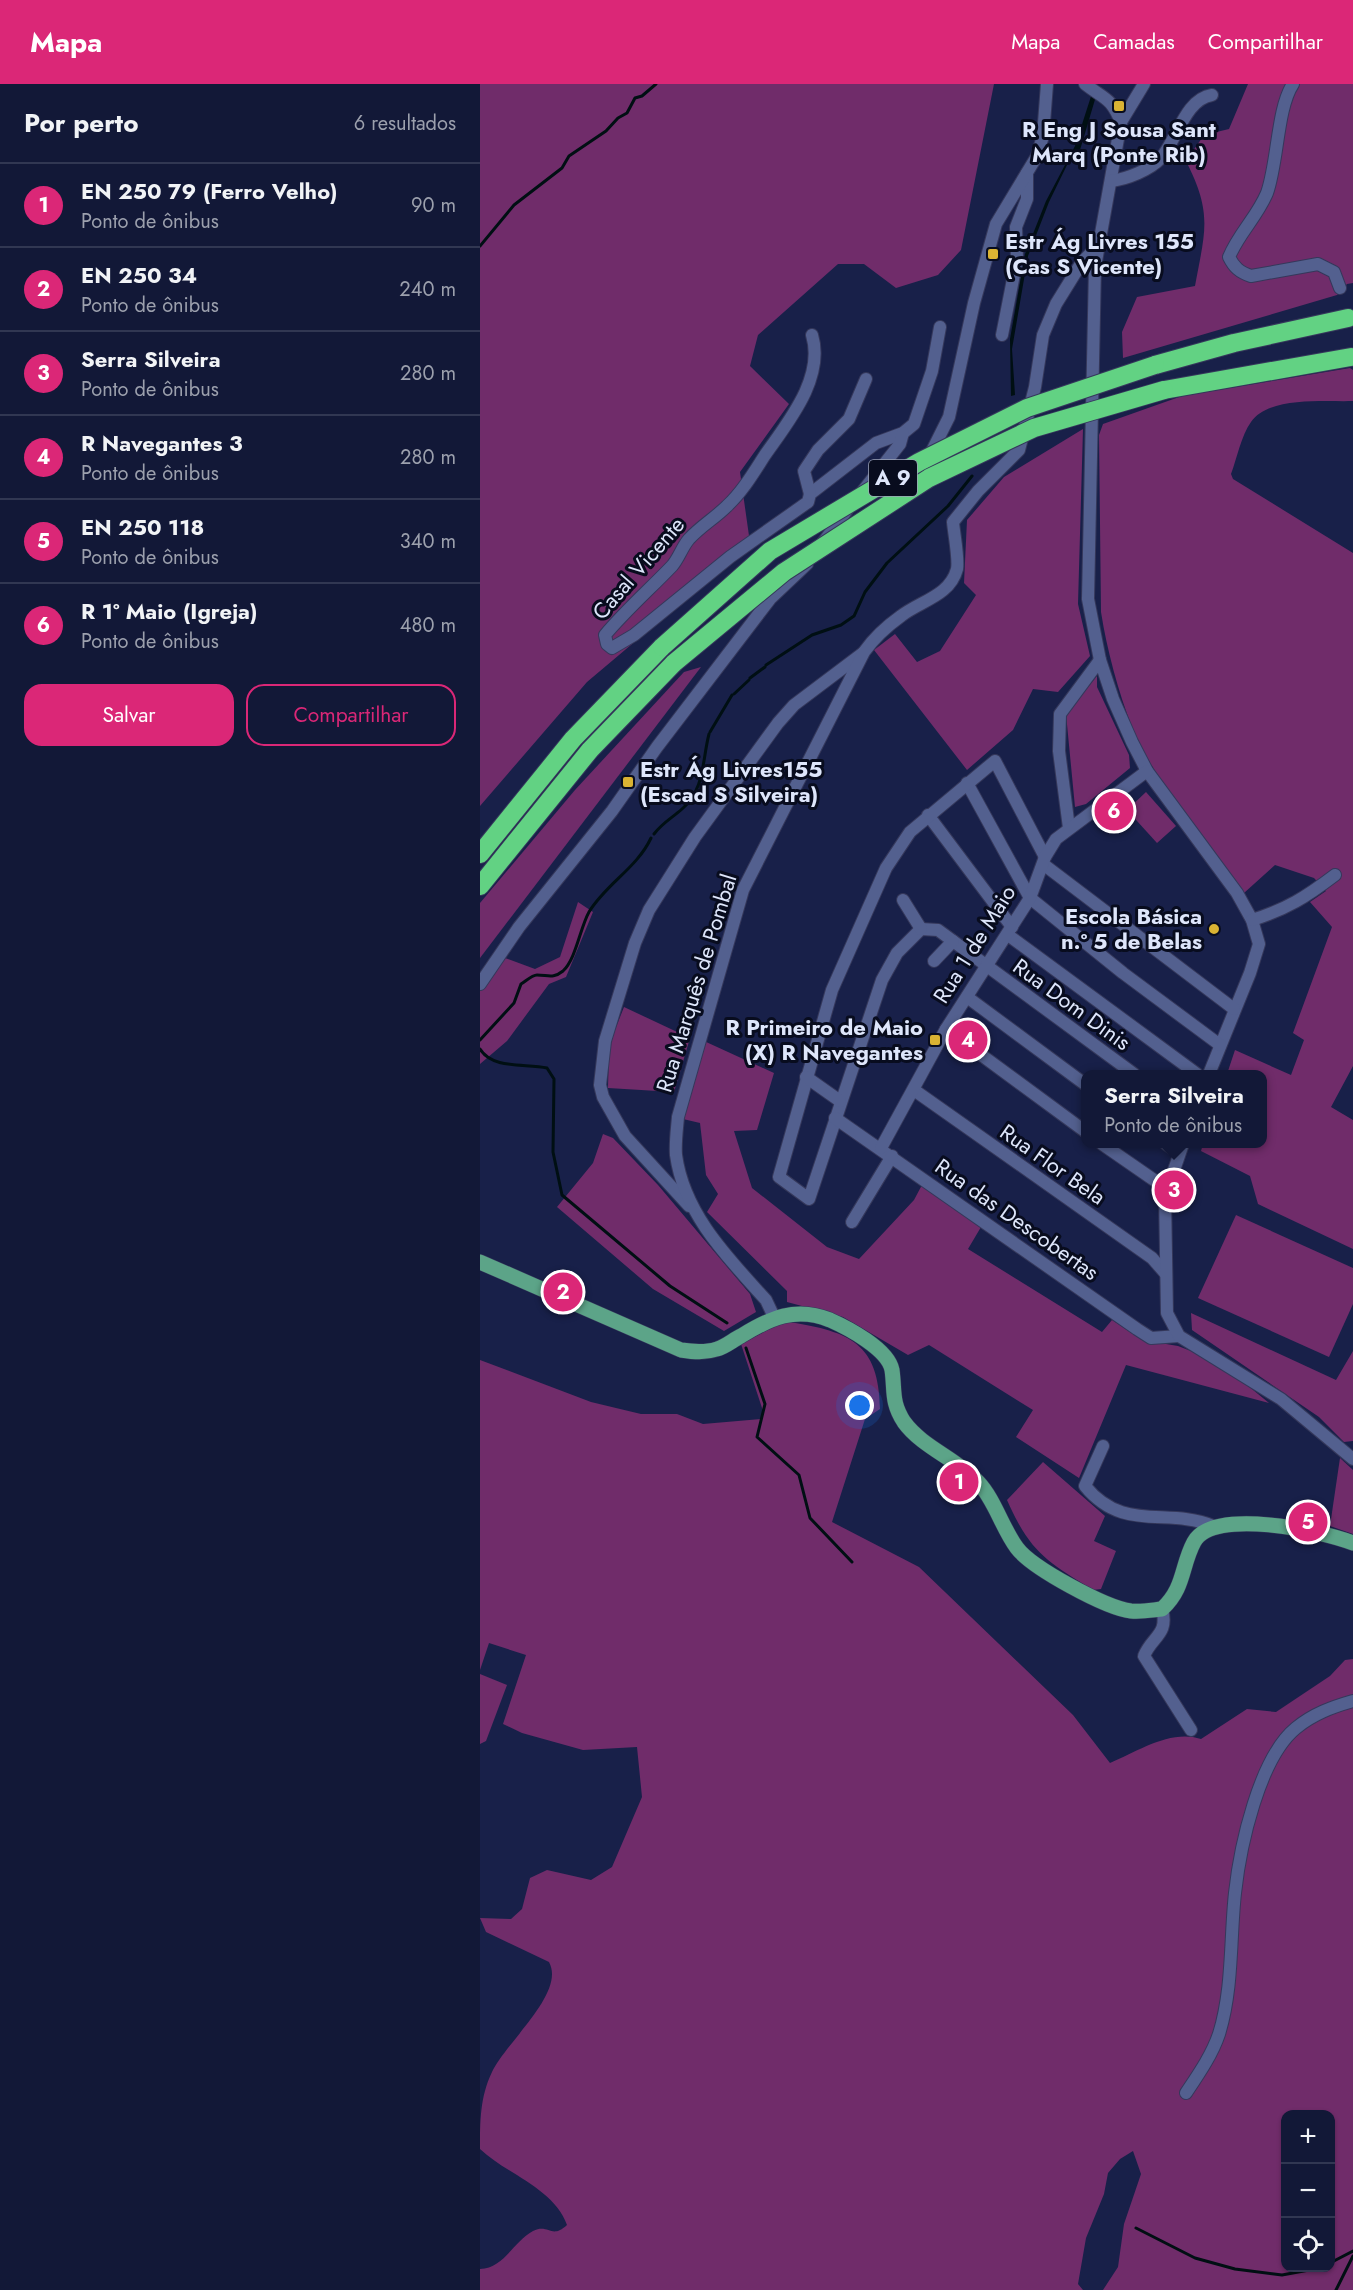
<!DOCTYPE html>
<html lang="pt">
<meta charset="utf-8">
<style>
:root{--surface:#121837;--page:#1f2542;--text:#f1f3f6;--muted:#9ca0ad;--line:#313752;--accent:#db2777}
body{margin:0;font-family:Jost,sans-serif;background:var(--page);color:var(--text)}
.controls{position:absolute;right:18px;bottom:18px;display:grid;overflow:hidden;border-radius:12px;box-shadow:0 2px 4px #0004}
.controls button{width:54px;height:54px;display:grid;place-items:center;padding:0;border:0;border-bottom:2px solid var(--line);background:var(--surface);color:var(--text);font:30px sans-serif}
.you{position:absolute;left:380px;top:1322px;width:21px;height:21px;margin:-15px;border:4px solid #fff;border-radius:50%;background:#1a73e8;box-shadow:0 0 0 9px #1a73e833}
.badge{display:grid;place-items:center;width:39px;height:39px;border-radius:50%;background:var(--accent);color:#fff;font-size:20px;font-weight:700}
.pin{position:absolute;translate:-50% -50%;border:3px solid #fff;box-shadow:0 2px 6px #0006}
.popup{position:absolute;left:601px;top:986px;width:186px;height:78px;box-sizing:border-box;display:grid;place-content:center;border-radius:12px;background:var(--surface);filter:drop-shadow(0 2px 4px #0005);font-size:20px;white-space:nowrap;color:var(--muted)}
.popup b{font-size:22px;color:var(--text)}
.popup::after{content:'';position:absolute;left:50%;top:100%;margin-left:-12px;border:12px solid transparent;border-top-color:var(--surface)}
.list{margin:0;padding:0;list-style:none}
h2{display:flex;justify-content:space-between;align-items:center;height:78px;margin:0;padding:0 24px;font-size:26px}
h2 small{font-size:20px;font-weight:400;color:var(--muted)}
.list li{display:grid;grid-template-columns:39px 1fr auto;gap:18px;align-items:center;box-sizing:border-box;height:84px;padding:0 24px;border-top:2px solid var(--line)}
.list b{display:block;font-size:22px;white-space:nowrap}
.list p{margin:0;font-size:20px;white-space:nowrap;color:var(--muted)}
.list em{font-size:20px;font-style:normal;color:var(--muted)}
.actions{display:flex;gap:12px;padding:18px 24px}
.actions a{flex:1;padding:14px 0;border:2px solid var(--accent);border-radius:18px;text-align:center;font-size:21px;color:var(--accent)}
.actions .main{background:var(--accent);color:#fff}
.icon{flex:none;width:33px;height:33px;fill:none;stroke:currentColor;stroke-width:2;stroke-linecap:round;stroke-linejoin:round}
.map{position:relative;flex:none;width:873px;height:2206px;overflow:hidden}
header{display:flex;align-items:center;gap:36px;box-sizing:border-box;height:84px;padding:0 30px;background:var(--accent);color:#fff}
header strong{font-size:28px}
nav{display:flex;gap:33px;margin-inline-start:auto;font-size:21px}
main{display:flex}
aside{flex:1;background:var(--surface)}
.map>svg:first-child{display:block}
</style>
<header>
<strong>Mapa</strong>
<nav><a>Mapa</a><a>Camadas</a><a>Compartilhar</a></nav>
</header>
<main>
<aside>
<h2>Por perto<small>6 resultados</small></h2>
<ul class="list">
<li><span class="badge">1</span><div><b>EN 250 79 (Ferro Velho)</b><p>Ponto de ônibus</p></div><em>90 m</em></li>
<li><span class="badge">2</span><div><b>EN 250 34</b><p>Ponto de ônibus</p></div><em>240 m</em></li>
<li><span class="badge">3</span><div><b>Serra Silveira</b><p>Ponto de ônibus</p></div><em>280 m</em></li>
<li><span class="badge">4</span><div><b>R Navegantes 3</b><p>Ponto de ônibus</p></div><em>280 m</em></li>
<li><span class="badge">5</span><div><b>EN 250 118</b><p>Ponto de ônibus</p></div><em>340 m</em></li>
<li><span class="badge">6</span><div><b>R 1º Maio (Igreja)</b><p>Ponto de ônibus</p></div><em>480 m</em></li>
</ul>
<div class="actions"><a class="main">Salvar</a><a>Compartilhar</a></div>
</aside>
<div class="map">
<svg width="873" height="2206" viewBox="0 0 873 2206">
<rect width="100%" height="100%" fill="#182049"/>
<g fill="#702c6a" fill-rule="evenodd">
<polygon points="0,0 514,0 481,166 458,191 416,204 384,180 358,180 278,251 270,282 309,320 260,388 271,466 228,496 107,598 0,722"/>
<path d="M768 0H873V199L867 200 857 211 643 274 642 248 657 213 715 202C725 147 733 130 706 77L724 51 749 45Z"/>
<path d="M870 284 873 286V317C844 318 789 312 771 338 761 352 757 374 751 390L753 395 873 469V982L851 1023 873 1036V1165L778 1120 770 1092 721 1067 723 1060H783V990H747L755 966 811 991 824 956 813 949 852 843 830 818 846 807 834 794 795 781 764 809C727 758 676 701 652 643 638 607 627 566 621 528L619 351 623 340 702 312Z"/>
<polygon points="603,345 598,520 610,572 578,608 553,605 533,646 487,686 394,566 415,550 437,578 460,567 496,511 484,499 487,436 524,393"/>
<polygon points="221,583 0,874 0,819 95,706 204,588"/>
<polygon points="617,592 617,603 649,671 650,684 606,720 595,723 586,630"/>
<polygon points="666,708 696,742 677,759 647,726"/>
<polygon points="98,818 113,828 86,893 69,900 27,957 0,980 0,905 25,874 55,885 80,873"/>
<polygon points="144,923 210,954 194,1008 128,1004 129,961"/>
<polygon points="224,957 294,989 277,1046 254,1047 272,1104 347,1163 379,1175 434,1116 443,1099 501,1143 488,1165 622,1248 632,1236 662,1256 698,1262 739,1278 789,1319 646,1281 599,1394 536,1353 553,1326 449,1261 428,1271 363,1233 307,1218 307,1207 227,1128 238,1110 226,1091 220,1039 203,1035"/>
<polygon points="123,1050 133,1054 178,1101 270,1210 276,1228 244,1247 173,1205 77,1123 113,1079"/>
<polygon points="756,1131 873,1184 873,1220 849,1273 718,1214"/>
<polygon points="711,1229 856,1296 873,1267 873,1357 864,1358 839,1333 712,1246"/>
<path d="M310 1238C370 1248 399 1259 400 1325L385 1335 352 1438 439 1483 593 1631 630 1679C658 1667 691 1645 721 1655L767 1625 796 1628 850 1592 865 1576 873 1575V2206H623L638 2183 644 2140 661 2090 653 2067 640 2075 628 2089 624 2110 606 2154 598 2200 603 2206H0V2185C24 2184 33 2158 53 2147 69 2139 71 2156 87 2141 74 2104 26 2090 0 2065 0 2037 0 2013 12 1988 26 1958 86 1909 69 1878L6 1848 0 1834 31 1835 42 1825 50 1794 67 1786 111 1796 132 1783 162 1713 157 1663 103 1666 42 1649 23 1640 46 1571 9 1559 0 1586V1276L111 1318 161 1330H197L223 1340 281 1335 283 1327 261 1260 299 1240ZM806 2030H850V2184H806Z"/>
<polygon points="860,1374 873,1386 873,1450 850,1442"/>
<path d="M563 1378 625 1432 614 1457 636 1467 621 1505 613 1506C566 1477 550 1468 527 1416Z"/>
<polygon points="0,1590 27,1601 6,1657 0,1660"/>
</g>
<polygon fill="#000f13" points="615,0 619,2 600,66 587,81 569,118 548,172 532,265 535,311 531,312 530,255 545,170 566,117 595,62"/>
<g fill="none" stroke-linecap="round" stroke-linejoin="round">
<g stroke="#000f13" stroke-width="3">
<polyline points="0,162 34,121 82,84 89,72 126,47 138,34 147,29 155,14 162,12 176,0"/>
<polyline points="286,581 332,551 361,541 374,532 385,508 407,479 468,422 492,392"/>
<polyline points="270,594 285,583"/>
<polyline points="254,610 269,596"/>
<polyline points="230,648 252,611"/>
<path d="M174 750C182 739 192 734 202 725 225 705 222 677 229 650"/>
<path d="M0 956 34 919 41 900C46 897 52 891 57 891 68 891 73 895 83 887 96 875 100 844 109 828 126 800 157 784 171 754"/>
<path d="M0 965C13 986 47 979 67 984L74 995 73 1068 82 1111 190 1202 247 1239"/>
<polyline points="266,1264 285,1320 277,1353 319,1391 330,1434 372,1478"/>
<polyline points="656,2144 715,2174 755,2185 802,2191 840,2184"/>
<polyline points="850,2179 873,2167"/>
<polyline points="856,2206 873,2172"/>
</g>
<defs>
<g id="minor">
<path d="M605 0C624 15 631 13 641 38"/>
<polyline points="664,0 641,38 615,183 608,515 620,576 633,615 652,658 667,687 757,809 772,836 779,860 770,889 729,990"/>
<path d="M813 0C797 24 798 78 787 109 777 133 759 149 749 173 754 183 759 188 771 192L838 180 854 188 860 204"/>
<path d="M631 97C647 95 670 86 681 74 697 56 705 15 732 11"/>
<path d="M332 251C345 294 308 338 285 371 274 388 263 407 247 422 235 434 221 442 209 455 202 463 199 474 192 482 170 505 146 526 125 551L127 560 132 564 154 551 250 473 328 418 330 410 396 359 423 349 434 340 452 287 460 243"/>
<polyline points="522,251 537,175 536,143 547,115 547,89"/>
<polyline points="425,402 446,379 469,333 494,219 516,140 557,72 563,52 567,0"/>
<polyline points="382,408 420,360 423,349"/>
<polyline points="330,410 324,387 338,366 369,335 386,295"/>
<polyline points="342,460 367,426"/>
<polyline points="487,699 550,814 643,889 740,961"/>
<polyline points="448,731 532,843"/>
<polyline points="589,744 579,667 580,630 620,576"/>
<polyline points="565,773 515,677 430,748 406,784 352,906 299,1093 329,1115 402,896 417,869 441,845 458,846 654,990"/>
<polyline points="563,780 754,925"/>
<polyline points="423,816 441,845"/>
<path d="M772 836C807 825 826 813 855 791"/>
<polyline points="528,851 717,990"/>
<polyline points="454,877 473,857"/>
<polyline points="0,900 39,843 132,727 177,663 290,515 327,480"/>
<polyline points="487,913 606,1001"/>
<polyline points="466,945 606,1048"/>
<polyline points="326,993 360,1017"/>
<polyline points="434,1006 672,1174 686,1190"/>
<polyline points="355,1034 657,1245 671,1254 699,1252"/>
<polyline points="622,1060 687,1105"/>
<polyline points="686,1060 699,1069"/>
<polyline points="703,1060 685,1112 687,1229 699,1252 801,1315 873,1375"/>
<polyline points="401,1064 466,945 550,814 565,773 576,755 667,687"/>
<polyline points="209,1122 145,1052 123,1013 120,1001 125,957 155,859 169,826 215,753 298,639 314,621 383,569"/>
<polyline points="372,1138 412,1072"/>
<path d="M294 1233 286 1216C248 1174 204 1130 196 1071 195 1059 197 1045 198 1033L263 806 384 568C394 554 407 542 421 532 440 517 470 512 477 485 479 475 474 450 473 438L498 407 539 366 555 303 563 251 576 220 602 178 619 161"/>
<path d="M623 1362 605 1402C643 1449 687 1423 733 1442"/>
<path d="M682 1525C689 1551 672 1552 664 1572L711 1646"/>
<path d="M706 2009C718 1991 732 1971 739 1950 753 1905 750 1855 755 1809 760 1763 779 1674 816 1644 833 1630 852 1623 873 1617"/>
</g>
<path id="major" d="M0 1178 201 1266C214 1268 225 1269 237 1265 245 1263 253 1256 261 1252 290 1234 316 1222 350 1236 368 1244 408 1265 412 1286 415 1307 411 1318 424 1338 442 1363 477 1375 498 1398 515 1416 522 1444 537 1464 552 1484 626 1524 651 1527 662 1528 672 1526 682 1525 705 1504 701 1482 714 1458 733 1423 842 1447 873 1459"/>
<g id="highway">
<polyline points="675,281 754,259 868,234"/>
<polyline points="684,306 871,273"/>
<polyline points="0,770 93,655 182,563"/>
<polyline points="0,802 110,666 194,579"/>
</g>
</defs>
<use href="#minor" stroke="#35385b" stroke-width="14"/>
<use href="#major" stroke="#35385b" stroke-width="16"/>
<use href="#highway" stroke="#35385b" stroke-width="20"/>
<use href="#minor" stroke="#53608f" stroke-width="12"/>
<use href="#major" stroke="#5ca488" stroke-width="15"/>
<use href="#highway" stroke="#62d283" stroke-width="18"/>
<defs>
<g id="highway-bridge">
<polyline points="182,563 290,467 439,378 547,324 675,281"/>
<polyline points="194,579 304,488 449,394 554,344 684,306"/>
</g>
</defs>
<use href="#highway-bridge" stroke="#35385b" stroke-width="20" stroke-linecap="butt"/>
<use href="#highway-bridge" stroke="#62d283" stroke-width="18"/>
</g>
<g fill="#dab333" stroke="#080c1e" stroke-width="2">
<rect x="633" y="16" width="12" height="12" rx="3"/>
<rect x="507" y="164" width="12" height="12" rx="3"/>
<rect x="142" y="692" width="12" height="12" rx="3"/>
<circle cx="734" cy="845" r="6"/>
<rect x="449" y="950" width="12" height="12" rx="3"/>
</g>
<g text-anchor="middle" stroke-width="6" stroke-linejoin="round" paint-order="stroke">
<rect fill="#080c1e" stroke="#9ea5b9" stroke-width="1.5" x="389" y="376" width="48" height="36" rx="4.5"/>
<g font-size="21" font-weight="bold" fill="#dee6fb">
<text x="413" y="401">A 9</text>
</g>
<g font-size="22" font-weight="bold" fill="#dee6fb" stroke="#080c1e" text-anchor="start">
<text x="639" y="53" text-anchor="middle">R Eng J Sousa Sant<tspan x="639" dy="25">Marq (Ponte Rib)</tspan></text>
<text x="525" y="165">Estr Ág Livres 155<tspan x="525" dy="25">(Cas S Vicente)</tspan></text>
<text x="160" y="693">Estr Ág Livres155<tspan x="160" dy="25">(Escad S Silveira)</tspan></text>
<text x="722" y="840" text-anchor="end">Escola Básica<tspan x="722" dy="25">n.º 5 de Belas</tspan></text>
<text x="443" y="951" text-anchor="end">R Primeiro de Maio<tspan x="443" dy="25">(X) R Navegantes</tspan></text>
</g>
<g font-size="22" fill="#dee6fb" stroke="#080c1e">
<text transform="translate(158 484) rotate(-49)" y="8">Casal Vicente</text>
<text transform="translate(494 860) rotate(-58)" y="8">Rua 1 de Maio</text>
<text transform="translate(216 899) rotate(-73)" y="8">Rua Marquês de Pombal</text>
<text transform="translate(592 920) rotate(36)" y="8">Rua Dom Dinis</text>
<text transform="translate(573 1080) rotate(35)" y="8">Rua Flor Bela</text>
<text transform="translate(537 1135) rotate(35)" y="8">Rua das Descobertas</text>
</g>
</g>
</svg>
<div class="controls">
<button>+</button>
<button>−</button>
<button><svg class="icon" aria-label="locate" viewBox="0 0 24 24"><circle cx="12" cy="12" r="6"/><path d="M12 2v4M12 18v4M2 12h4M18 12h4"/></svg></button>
</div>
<div class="you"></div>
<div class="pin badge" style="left:479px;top:1398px">1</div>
<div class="pin badge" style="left:83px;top:1208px">2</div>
<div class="pin badge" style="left:694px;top:1106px">3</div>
<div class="popup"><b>Serra Silveira</b>Ponto de ônibus</div>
<div class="pin badge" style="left:488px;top:956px">4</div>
<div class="pin badge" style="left:828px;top:1438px">5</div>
<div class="pin badge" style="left:634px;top:727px">6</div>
</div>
</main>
